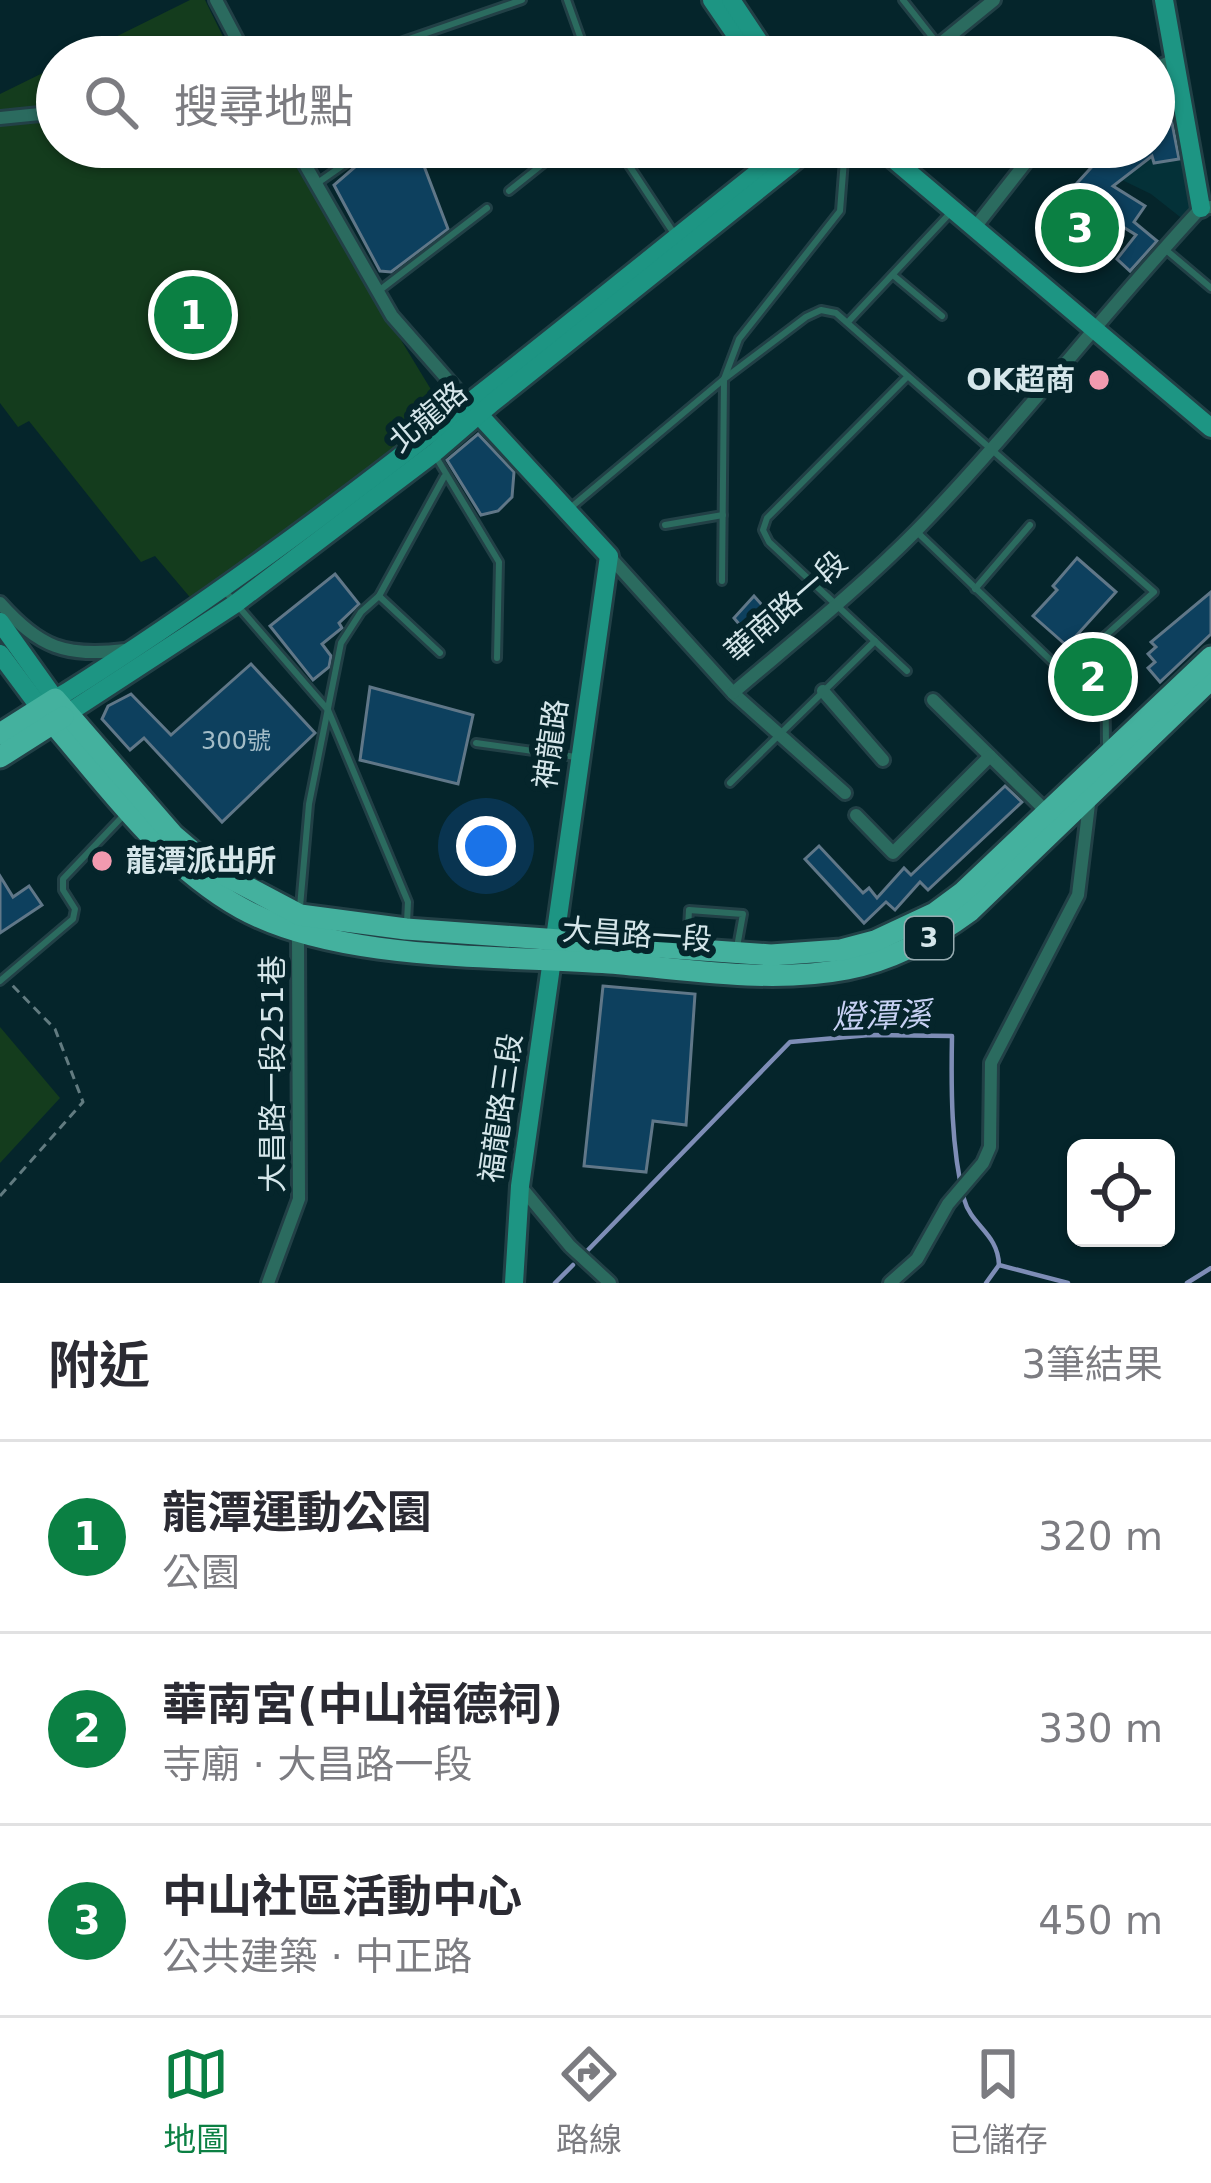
<!DOCTYPE html>
<html lang="zh-TW">
<meta charset="utf-8">
<style>
:root{--surface:#fff;--page:#f7f7f7;--text:#2b2b33;--muted:#7c7c81;--line:#e1e1e2;--accent:#0b8043}
body{margin:0;font-family:"DejaVu Sans","Noto Sans TC",sans-serif;background:var(--page);color:var(--text)}
.controls{position:absolute;right:36px;bottom:36px;display:grid;overflow:hidden;border-radius:18px;box-shadow:0 3px 9px #0004}
.controls button{width:108px;height:108px;display:grid;place-items:center;padding:0;border:0;border-bottom:3px solid var(--line);background:var(--surface);color:var(--text);font:60px sans-serif}
.you{position:absolute;left:486px;top:846px;width:42px;height:42px;margin:-30px;border:9px solid #fff;border-radius:50%;background:#1a73e8;box-shadow:0 0 0 18px #1a73e833}
.badge{display:grid;place-items:center;width:78px;height:78px;border-radius:50%;background:var(--accent);color:#fff;font-size:39px;font-weight:700}
.pin{position:absolute;translate:-50% -50%;border:6px solid #fff;box-shadow:0 3px 12px #0006}
.list{margin:0;padding:0;list-style:none}
h2{display:flex;justify-content:space-between;align-items:center;height:156px;margin:0;padding:0 48px;font-size:51px}
h2 small{font-size:39px;font-weight:400;color:var(--muted)}
.list li{display:grid;grid-template-columns:78px 1fr auto;gap:36px;align-items:center;box-sizing:border-box;height:192px;padding:0 48px;border-top:3px solid var(--line)}
.list b{display:block;font-size:45px;white-space:nowrap}
.list p{margin:0;font-size:39px;white-space:nowrap;color:var(--muted)}
.list em{font-size:39px;font-style:normal;color:var(--muted)}
.icon{flex:none;width:66px;height:66px;fill:none;stroke:currentColor;stroke-width:2;stroke-linecap:round;stroke-linejoin:round}
.map{position:relative;flex:none;width:1211px;height:1283px;overflow:hidden}
.search{position:absolute;background:var(--surface);box-shadow:0 3px 9px #0004;left:36px;right:36px;top:36px;height:132px;display:flex;align-items:center;gap:30px;box-sizing:border-box;padding:0 42px;border-radius:66px;color:var(--muted);font-size:45px}
.sheet{height:732px;background:var(--surface)}
nav{display:flex;justify-content:space-around;align-items:center;box-sizing:border-box;height:168px;border-top:3px solid var(--line);background:var(--surface);font-size:33px;color:var(--muted)}
nav a{display:grid;justify-items:center;gap:6px}
nav .on{color:var(--accent)}
.map>svg:first-child{display:block}
</style>
<div class="map">
<svg width="1211" height="1283" viewBox="0 0 1211 1283">
<rect width="100%" height="100%" fill="#05252b"/>
<polygon fill="#043138" points="1182,119 1195,208 1184,220 1151,194 1087,163 1105,147 1154,147 1154,122"/>
<g fill="#143c1d">
<polygon points="190,0 205,0 233,57 75,57"/>
<polygon points="57,66 57,147 284,147 444,411 194,602 155,556 141,562 29,421 18,427 0,403 0,94"/>
<polygon points="0,1027 60,1098 0,1163"/>
</g>
<g fill="none" stroke-linecap="round" stroke-linejoin="round">
<g stroke="#7e8db6" stroke-width="4.5">
<path d="M588 1250 790 1042 870 1035 952 1036C951 1089 951 1147 964 1199 971 1226 998 1233 999 1265L1068 1283"/>
<polyline points="555,1283 573,1265"/>
<polyline points="986,1283 999,1265"/>
<polyline points="1187,1283 1211,1268"/>
</g>
</g>
<g fill="#0d405e" stroke="#607788" stroke-width="3">
<polygon points="1172,123 1179,159 1154,163 1152,156 1113,186 1145,206 1134,222 1157,241 1130,271 1117,259 1136,235 1068,193 1110,147 1154,147 1154,125"/>
<polygon points="378,147 450,147 424,166 448,229 391,272 380,271 334,185"/>
<polygon points="1071,204 1106,236 1090,253 1056,220"/>
<polygon points="478,434 514,472 512,497 498,511 481,515 447,460"/>
<polygon points="1077,558 1116,592 1067,646 1033,616 1057,590 1053,586"/>
<polygon points="335,574 359,604 339,623 342,628 322,644 331,656 329,667 313,680 270,626"/>
<polygon points="1211,592 1211,634 1160,682 1148,668 1155,662 1148,654 1156,647 1151,642"/>
<polygon points="754,596 778,623 755,643 734,618"/>
<polygon points="251,664 315,733 222,822 144,738 130,750 102,719 108,706 131,694 171,735"/>
<polygon points="370,687 473,715 458,784 360,760"/>
<polygon points="1005,786 1022,802 928,890 920,882 895,910 886,902 864,923 805,859 819,846 863,893 869,888 877,898 904,868 911,875"/>
<polygon points="0,876 13,897 29,886 42,905 0,933"/>
<polygon points="603,986 695,994 686,1125 653,1121 646,1172 584,1166"/>
</g>
<g fill="none" stroke-linecap="round" stroke-linejoin="round">
<defs>
<g id="lane">
<polyline points="567,0 586,53"/>
<polyline points="903,0 937,43"/>
<polyline points="357,57 522,0"/>
<polyline points="617,147 673,232"/>
<polyline points="319,182 369,147"/>
<polyline points="509,191 564,147"/>
<polyline points="1166,250 1211,288"/>
<polyline points="893,275 942,316"/>
<polyline points="380,290 487,208"/>
<polyline points="848,322 952,211"/>
<polyline points="906,378 767,518 763,530 769,542 907,671"/>
<polyline points="436,457 499,562 497,658"/>
<polyline points="569,509 724,379 806,317 821,310 836,313 1154,592 1064,673 916,531"/>
<polyline points="665,525 723,515"/>
<polyline points="722,581 724,379 739,339 840,211 845,147"/>
<polyline points="975,589 1030,525"/>
<polyline points="224,590 328,710 408,902 407,922"/>
<polyline points="379,596 440,653"/>
<polyline points="1105,636 1106,747"/>
<polyline points="476,743 576,757"/>
<polyline points="730,783 875,641"/>
<polyline points="300,907 309,804 341,643 361,612 379,596 444,477"/>
<polyline points="687,946 689,910 743,914 737,947"/>
<polyline points="0,981 73,919 75,909 63,890 63,879 122,817"/>
</g>
<g id="street">
<polyline points="216,0 246,57"/>
<polyline points="924,57 994,0"/>
<polyline points="1154,69 1174,60"/>
<polyline points="0,118 40,114 57,120"/>
<polyline points="87,147 98,152 121,147"/>
<polyline points="295,147 392,316 469,404"/>
<polyline points="976,226 1038,147"/>
<polyline points="609,556 733,693 845,793"/>
<path d="M0 603C40 648 65 657 125 650"/>
<polyline points="823,691 883,760"/>
<path d="M733 693C795 640 860 588 917 530 1017 427 1104 312 1201 208L1211 207"/>
<polyline points="933,700 1047,812"/>
<polyline points="856,815 893,853 990,756"/>
<polyline points="521,1187 570,1246 610,1283"/>
<polyline points="268,1283 299,1199 298,933"/>
<polyline points="890,1283 917,1259 948,1204 983,1163 990,1147 991,1063 1078,895 1090,796"/>
</g>
<g id="secondary">
<polyline points="712,0 751,57"/>
<polyline points="731,0 769,57"/>
<polyline points="1164,0 1201,208"/>
<polyline points="879,147 1211,428"/>
<polyline points="469,404 609,556 520,1186 514,1283"/>
<path d="M0 622 55 699 67 692C323 531 553 334 790 147"/>
<polyline points="0,654 41,709"/>
<polyline points="68,713 235,604 434,453 492,403 812,147"/>
</g>
<g id="primary">
<path d="M41 709C102 778 159 862 241 908 338 962 499 955 609 963 687 969 770 984 847 969 892 960 932 939 970 911L1211 679"/>
<polyline points="0,734 55,699 173,835 213,869 300,915 406,929 771,955 841,950 875,941 935,913 962,893 1211,657"/>
<polyline points="0,757 63,717"/>
</g>
</defs>
<use href="#lane" stroke="#224046" stroke-width="12"/>
<use href="#street" stroke="#224046" stroke-width="18"/>
<use href="#secondary" stroke="#224046" stroke-width="24"/>
<use href="#primary" stroke="#224046" stroke-width="27"/>
<g stroke="#627b80" stroke-width="3" stroke-dasharray="9 6" stroke-linecap="butt">
<polyline points="1069,679 1097,714"/>
<polyline points="0,1196 83,1102 55,1029 10,983"/>
</g>
<use href="#lane" stroke="#2b6b5f" stroke-width="6"/>
<use href="#street" stroke="#2b6b5f" stroke-width="12"/>
<use href="#secondary" stroke="#1d9583" stroke-width="18"/>
<use href="#primary" stroke="#44b19e" stroke-width="21"/>
</g>
<g fill="#f29aaf" stroke="#05252b" stroke-width="4.5">
<circle cx="1099" cy="380" r="12"/>
<circle cx="102" cy="861" r="12"/>
</g>
<g text-anchor="middle" stroke-width="12" stroke-linejoin="round" paint-order="stroke">
<g font-size="24" fill="#a3bcc7">
<text x="236" y="749">300號</text>
</g>
<rect fill="#05252b" stroke="#97acb1" stroke-width="3" x="905" y="917" width="48" height="42" rx="9"/>
<g font-size="27" font-weight="bold" fill="#d5e6ea">
<text x="929" y="947">3</text>
</g>
<g font-size="30" font-weight="bold" fill="#d5e6ea" stroke="#05252b" text-anchor="end">
<text x="1075" y="390">OK超商</text>
<text x="126" y="871" text-anchor="start">龍潭派出所</text>
</g>
<g font-size="30" fill="#d5e6ea" stroke="#05252b">
<text transform="translate(428 417) rotate(-40)" y="10">北龍路</text>
<text transform="translate(786 607) rotate(-41)" y="10">華南路一段</text>
<text transform="translate(551 744) rotate(-82)" y="10">神龍路</text>
<text transform="translate(637 935) rotate(4)" y="10">大昌路一段</text>
<text transform="translate(273 1074) rotate(-90)" y="10">大昌路一段251巷</text>
<text transform="translate(501 1108) rotate(-82)" y="10">福龍路三段</text>
</g>
<g font-size="33" font-style="italic" fill="#c7d1f3" stroke="#05252b">
<text transform="translate(881 1015) rotate(-2)" y="12">燈潭溪</text>
</g>
</g>
</svg>
<div class="controls">
<button><svg class="icon" aria-label="locate" viewBox="0 0 24 24"><circle cx="12" cy="12" r="6"/><path d="M12 2v4M12 18v4M2 12h4M18 12h4"/></svg></button>
</div>
<div class="you"></div>
<div class="pin badge" style="left:193px;top:315px">1</div>
<div class="pin badge" style="left:1093px;top:677px">2</div>
<div class="pin badge" style="left:1080px;top:228px">3</div>
<div class="search"><svg class="icon" aria-label="search" viewBox="0 0 24 24"><circle cx="10" cy="10" r="6"/><path d="M15 15l6 6"/></svg>搜尋地點</div>
</div>
<section class="sheet">
<h2>附近<small>3筆結果</small></h2>
<ul class="list">
<li><span class="badge">1</span><div><b>龍潭運動公園</b><p>公園</p></div><em>320 m</em></li>
<li><span class="badge">2</span><div><b>華南宮(中山福德祠)</b><p>寺廟 · 大昌路一段</p></div><em>330 m</em></li>
<li><span class="badge">3</span><div><b>中山社區活動中心</b><p>公共建築 · 中正路</p></div><em>450 m</em></li>
</ul>
</section>
<nav>
<a class="on"><svg class="icon" aria-label="map" viewBox="0 0 24 24"><path d="M3 6l6-2 6 2 6-2v14l-6 2-6-2-6 2zM9 4v14M15 6v14"/></svg>地圖</a>
<a><svg class="icon" aria-label="directions" viewBox="0 0 24 24"><path d="M12 3l9 9-9 9-9-9zM9 14v-3h6M13 9l2 2-2 2"/></svg>路線</a>
<a><svg class="icon" aria-label="saved" viewBox="0 0 24 24"><path d="M7 4h10v16l-5-4-5 4z"/></svg>已儲存</a>
</nav>
